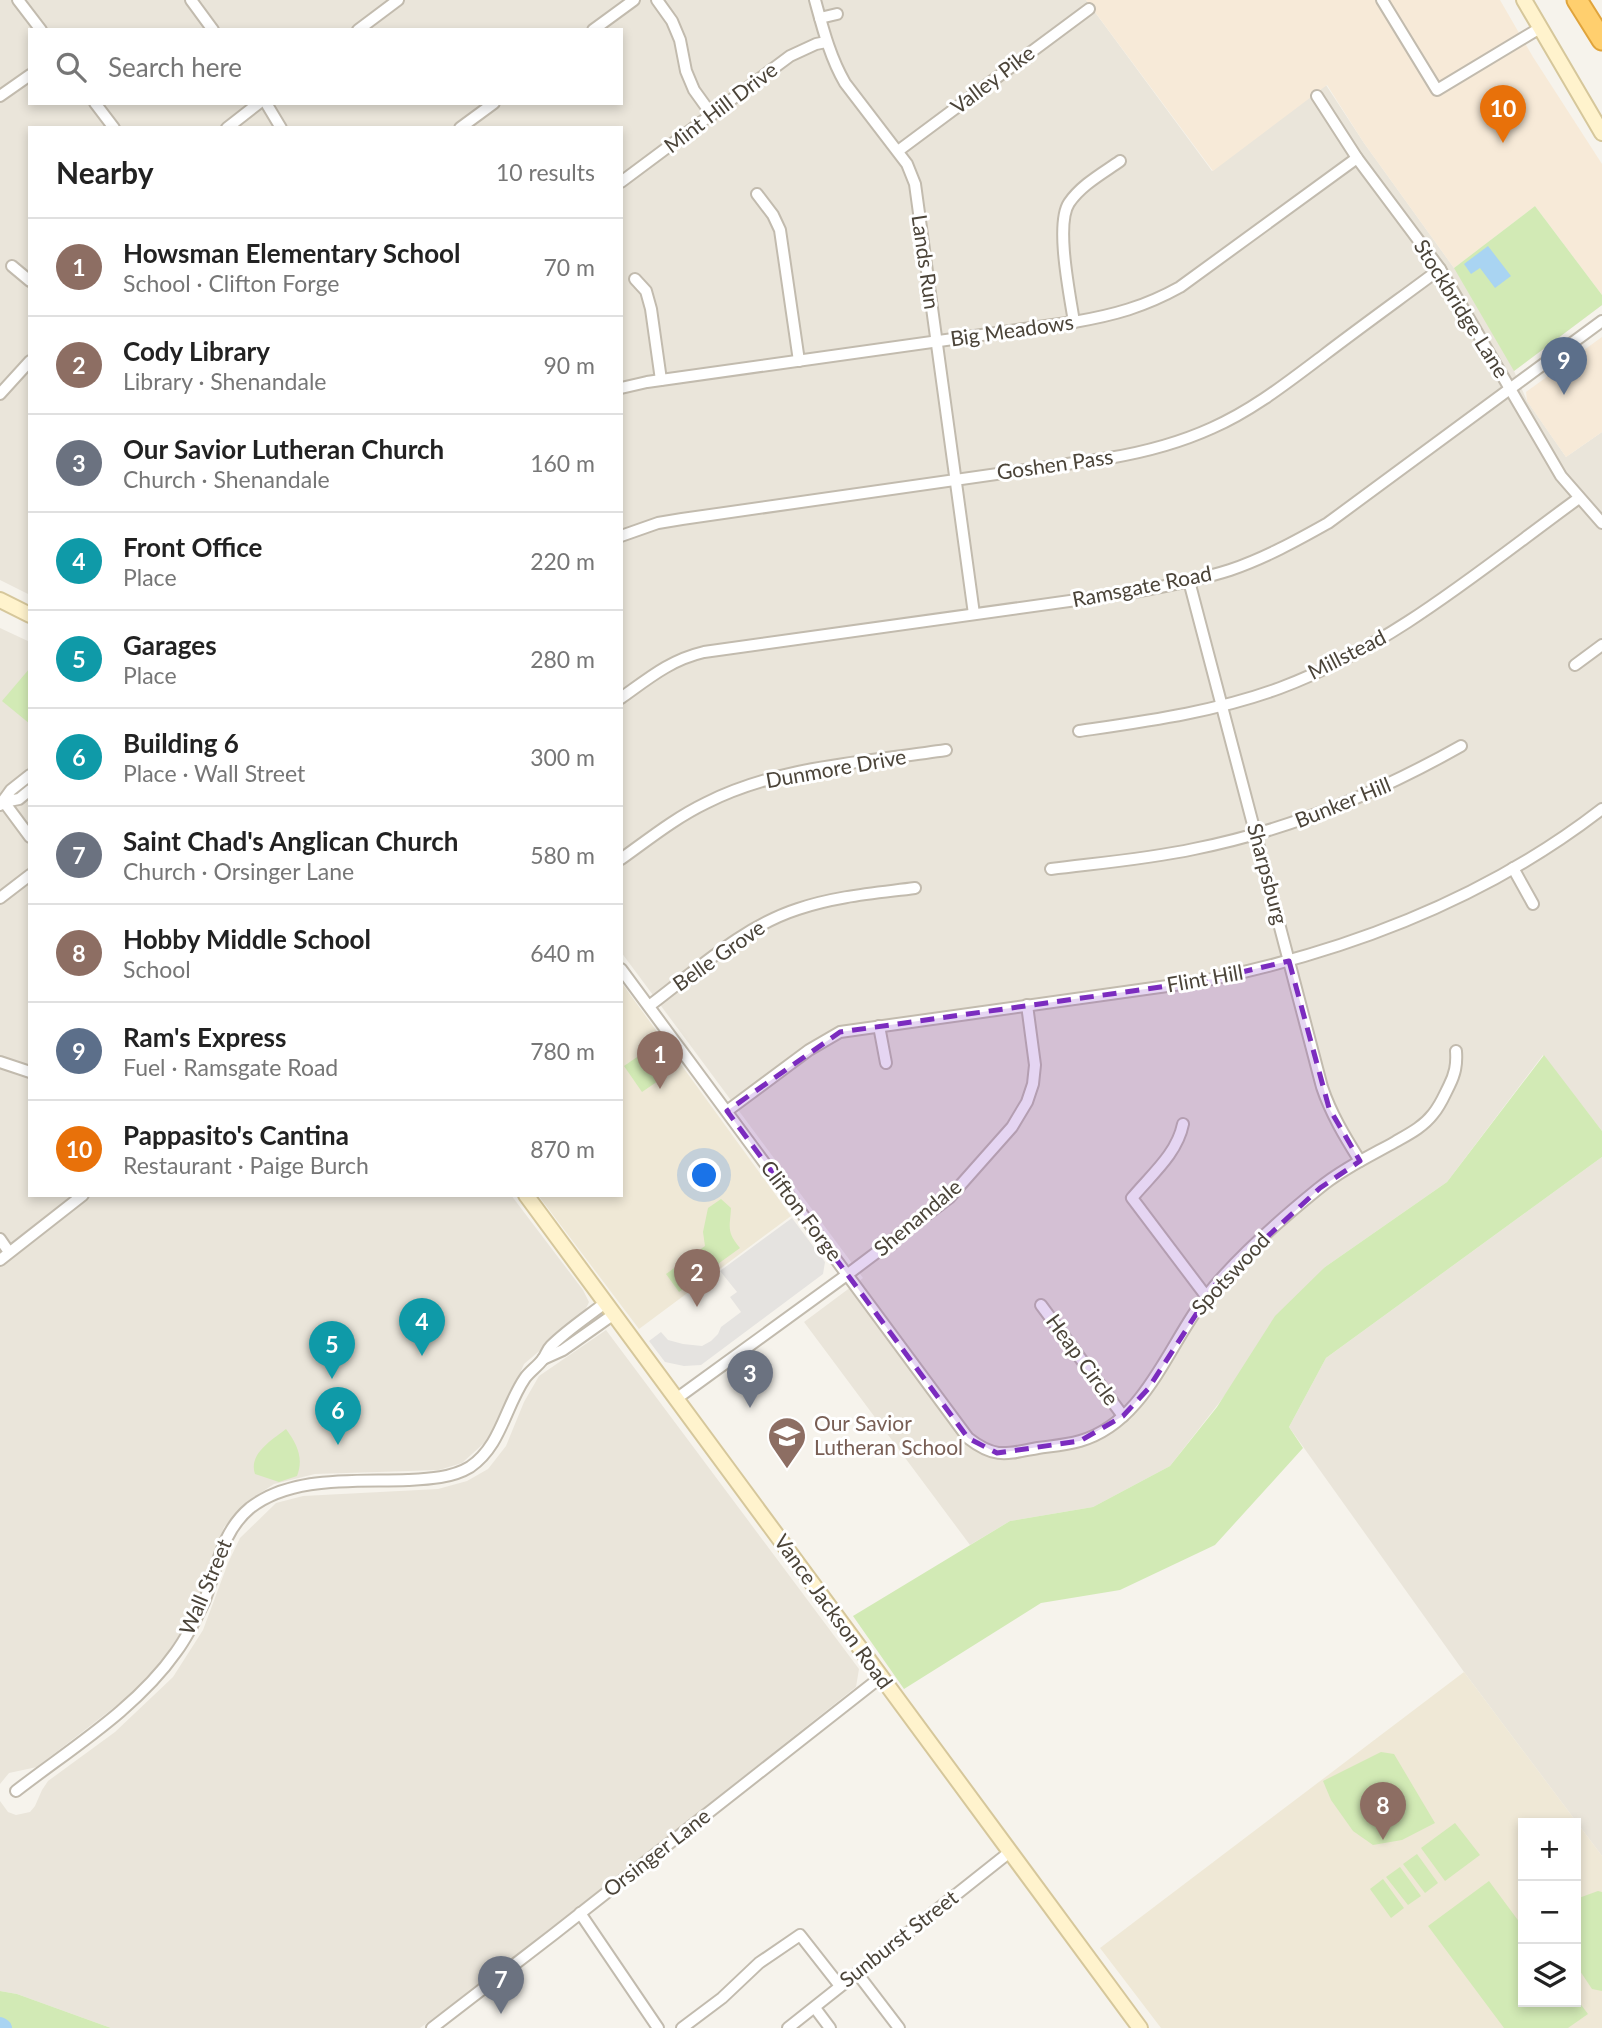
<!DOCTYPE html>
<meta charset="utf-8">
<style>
:root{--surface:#fff;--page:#f6f6f6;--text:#222;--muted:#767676;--line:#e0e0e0;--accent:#0b8043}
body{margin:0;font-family:Lato,sans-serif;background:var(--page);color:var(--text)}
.controls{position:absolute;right:21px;bottom:21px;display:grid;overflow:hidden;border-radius:0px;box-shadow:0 4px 10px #0003}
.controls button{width:63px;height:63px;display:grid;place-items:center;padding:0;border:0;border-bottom:2px solid var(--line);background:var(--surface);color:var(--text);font:35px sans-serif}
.you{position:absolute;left:705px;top:1176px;width:24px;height:24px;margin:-18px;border:5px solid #fff;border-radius:50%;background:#1a73e8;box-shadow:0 0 0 10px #1a73e833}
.badge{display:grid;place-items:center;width:46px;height:46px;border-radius:50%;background:var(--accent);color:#fff;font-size:23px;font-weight:700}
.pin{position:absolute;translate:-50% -58px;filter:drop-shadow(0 2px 4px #0008)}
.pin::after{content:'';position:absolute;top:37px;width:24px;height:21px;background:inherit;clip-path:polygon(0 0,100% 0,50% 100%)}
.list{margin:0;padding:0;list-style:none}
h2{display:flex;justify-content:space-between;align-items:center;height:91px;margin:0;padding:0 28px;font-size:30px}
h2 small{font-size:23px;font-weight:400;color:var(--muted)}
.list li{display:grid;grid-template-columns:46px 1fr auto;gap:21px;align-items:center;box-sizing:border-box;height:98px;padding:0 28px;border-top:2px solid var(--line)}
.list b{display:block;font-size:26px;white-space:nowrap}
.list p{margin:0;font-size:23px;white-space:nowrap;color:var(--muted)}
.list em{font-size:23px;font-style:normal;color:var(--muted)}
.icon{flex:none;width:38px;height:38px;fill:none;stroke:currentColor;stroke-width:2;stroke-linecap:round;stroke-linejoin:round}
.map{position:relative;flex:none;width:1602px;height:2028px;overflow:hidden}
.search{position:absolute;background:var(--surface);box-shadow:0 4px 10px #0003;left:28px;top:28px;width:595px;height:77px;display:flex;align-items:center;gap:18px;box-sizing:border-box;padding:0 24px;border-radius:0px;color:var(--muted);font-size:26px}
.panel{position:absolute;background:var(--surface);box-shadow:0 4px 10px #0003;left:28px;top:126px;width:595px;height:1071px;border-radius:0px}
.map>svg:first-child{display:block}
</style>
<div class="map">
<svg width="1602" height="2028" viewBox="0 0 1602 2028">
<rect width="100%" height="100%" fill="#f6f3ec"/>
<g fill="#eae5da" fill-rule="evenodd">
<path d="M0 0H1086L1212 171 1326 85 1364 143 1454 268 1602 295V305L1514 371 1527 401 1566 457 1602 432V1131L1543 1055 1447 1182 1325 1267 1170 1466 1093 1507 1010 1521 970 1545 804 1322 863 1278 621 952V128H30V595L0 580ZM30 30H621V103H30Z"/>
<polygon points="0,628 30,642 30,1195 511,1195 583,1290 589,1302 584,1313 524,1364 493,1435 462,1463 439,1470 315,1474 274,1484 253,1498 224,1527 192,1616 163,1659 134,1692 37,1767 9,1773 0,1784"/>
<polygon points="1602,1157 1602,1856 1464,1672 1289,1427 1326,1358"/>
<polygon points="606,1330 859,1669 856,1687 509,1962 420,2028 111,2028 17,1994 0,1991 0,1801 8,1812 16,1815 30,1812 35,1806 42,1790 48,1781 115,1732 173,1677 203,1630 228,1563 240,1538 276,1503 303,1496 438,1489 467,1481 488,1469 506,1446 524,1402 539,1376"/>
</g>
<g fill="#f7ead8">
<polygon points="1086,0 1500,0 1533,57 1602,164 1602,295 1535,206 1454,268 1364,143 1327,85 1213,171"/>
<polygon points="1602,337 1602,432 1566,457 1527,401 1526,392"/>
</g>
<g fill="#efe8d6" fill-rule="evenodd">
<polygon points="621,982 791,1216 639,1329 538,1195 621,1195"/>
<path d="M1464 1672 1602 1856V2028H1161L1100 1948ZM1523 1823H1576V2002H1523Z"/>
</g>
<g fill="#d2eab5">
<polygon points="1535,206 1602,295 1602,305 1514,371 1454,268"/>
<polygon points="30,668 30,724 2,701"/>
<polygon points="640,1055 658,1081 642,1092 624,1066"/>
<polygon points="1544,1055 1602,1131 1602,1157 1326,1358 1289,1427 1303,1448 1215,1545 1120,1590 1041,1603 904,1689 853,1616 1010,1521 1093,1507 1170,1466 1217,1407 1275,1316 1325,1267 1447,1182"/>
<path d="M721 1199 731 1208C730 1228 726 1231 740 1248L679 1292 666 1274 705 1246 703 1232 708 1208Z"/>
<path d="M286 1429C297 1444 304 1458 297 1476L279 1482 255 1474C248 1454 272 1440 286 1429Z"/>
<polygon points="1381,1752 1394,1754 1435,1823 1402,1840 1373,1845 1353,1831 1331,1800 1323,1781"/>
<polygon points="1455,1823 1480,1855 1445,1881 1421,1848"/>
<polygon points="1417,1854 1438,1883 1425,1893 1403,1864"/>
<polygon points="1400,1867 1421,1896 1408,1905 1386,1877"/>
<polygon points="1383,1879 1404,1908 1391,1918 1370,1889"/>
<polygon points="1489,1881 1523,1927 1523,2002 1576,2002 1576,1998 1588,2014 1568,2028 1504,2028 1428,1926"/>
<polygon points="1598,1891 1602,1892 1602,1991 1592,1989 1576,1965 1576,1899"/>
<polygon points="0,1991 17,1994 111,2028 0,2028"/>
</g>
<polygon fill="#e5e3e0" points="792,1218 825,1262 823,1274 701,1365 684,1366 665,1362 649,1341 661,1332 668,1340 683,1344 702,1346 711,1341 718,1334 721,1327 741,1312 730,1297 737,1292 720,1271"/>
<polygon fill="#a9d4f2" points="1488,246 1511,276 1495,288 1480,268 1471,274 1464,264"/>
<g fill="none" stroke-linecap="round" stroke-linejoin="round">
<polyline stroke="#a9d4f2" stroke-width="18" points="0,2026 3,2028"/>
<defs>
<g id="street">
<polyline points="18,0 41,30"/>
<polyline points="191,0 213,30"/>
<polyline points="657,0 672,21 680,40 686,71 694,90 712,115"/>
<path d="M815 0C823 29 830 57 845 83L907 164 915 184 974 614"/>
<polyline points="1382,0 1437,90 1540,28"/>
<polyline points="820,18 837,14"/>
<polyline points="358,30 398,0"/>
<polyline points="593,30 634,0"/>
<polyline points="0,96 30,75"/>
<polyline points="1317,96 1357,158 1440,269 1561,476 1602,523"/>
<polyline points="95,103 114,128"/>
<polyline points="266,103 281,128"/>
<polyline points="227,128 259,103"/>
<polyline points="460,128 494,103"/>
<polyline points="898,151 1089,9"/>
<polyline points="621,182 790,56 816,44 826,42"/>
<polyline points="757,194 773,215 780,230 799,361"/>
<polyline points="12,266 30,281"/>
<polyline points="635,279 646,291 651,309 661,380"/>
<path d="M1074 322C1070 296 1055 224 1069 203 1081 185 1103 173 1120 161"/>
<path d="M621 388 647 382 1074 322C1114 315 1144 307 1180 287L1357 158"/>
<polyline points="0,394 30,361"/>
<path d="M621 536 658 523 682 519 1109 458C1145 452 1179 443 1212 428 1253 410 1288 382 1324 355 1362 326 1401 298 1440 269"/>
<path d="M1189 581 1322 1087C1331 1114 1345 1137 1360 1161"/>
<polyline points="1575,665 1602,645"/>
<path d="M621 698C649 678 670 660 704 652L1134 592C1167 586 1199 580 1230 570 1265 558 1296 541 1328 523L1602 321"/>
<path d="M1079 731C1147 721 1215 712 1280 688 1392 646 1484 567 1579 498"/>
<polyline points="4,802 30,837"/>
<polyline points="4,802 19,799 30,790"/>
<polyline points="0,805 11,790 30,775"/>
<path d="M621 859C649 839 675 818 706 803 779 766 866 762 946 750"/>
<polyline points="1513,868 1533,904"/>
<path d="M1051 869C1099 863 1147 859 1194 849 1290 830 1376 794 1461 746"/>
<polyline points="0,898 30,875"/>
<path d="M621 969 968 1438C995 1459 1006 1454 1038 1448 1052 1446 1066 1445 1080 1441 1149 1421 1170 1337 1213 1288 1243 1252 1281 1219 1318 1189 1341 1170 1368 1157 1395 1142 1409 1134 1423 1127 1433 1114 1440 1106 1444 1096 1449 1086 1455 1074 1457 1065 1456 1051"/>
<path d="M649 1006C696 971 742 927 798 909 836 896 877 893 915 888"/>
<polyline points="879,1026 886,1063"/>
<polyline points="0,1062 30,1072"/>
<path d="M727 1111 809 1050 840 1032 1203 981C1346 952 1486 899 1602 809"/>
<path d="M1183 1124C1177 1154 1151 1175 1132 1198L1206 1296"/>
<polyline points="0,1239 9,1252"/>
<polyline points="0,1260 83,1195"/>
<polyline points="1041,1305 1123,1416"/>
<polyline points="543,1359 563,1350 614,1314"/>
<polyline points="676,1399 848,1274 949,1198 1012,1127 1027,1102 1033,1084 1035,1065 1027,1005"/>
<path d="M16 1791C70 1749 136 1709 176 1652 187 1637 196 1619 204 1602 217 1569 221 1532 250 1508 292 1475 357 1482 408 1480 428 1479 452 1478 470 1467 501 1446 505 1407 525 1378 530 1371 538 1366 543 1359 546 1355 547 1350 551 1346 567 1330 587 1317 605 1303"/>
<polyline points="580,1913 658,2028"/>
<polyline points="857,1973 899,2028"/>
<polyline points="815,2008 830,2028"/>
<polyline points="432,2028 554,1934 881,1677"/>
<polyline points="682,2028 722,1998 759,1963 800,1935 840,1986"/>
<polyline points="788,2028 1011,1851"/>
</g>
<g id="secondary">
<polyline points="1524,0 1602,133"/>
<polyline points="0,600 30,615"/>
<polyline points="526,1195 1140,2028"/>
</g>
<polyline id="highway" points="1577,0 1602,40"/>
</defs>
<use href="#street" stroke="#c2bbae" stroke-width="14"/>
<use href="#secondary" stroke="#d6c79b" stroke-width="18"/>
<use href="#highway" stroke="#e0a43c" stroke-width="23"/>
<use href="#street" stroke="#fff" stroke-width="10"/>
<use href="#secondary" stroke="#fff3cd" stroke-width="14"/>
<use href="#highway" stroke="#ffcf6e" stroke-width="19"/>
</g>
<path fill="#7b2cbf" fill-opacity="0.2" stroke="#7b2cbf" stroke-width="5" stroke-dasharray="14 9" stroke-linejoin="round" d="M1289 961 1329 1108 1360 1161 1320 1188 1215 1285 1148 1389 1123 1416 1080 1441 997 1453 968 1438 727 1111 840 1032 1203 981Z"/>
<defs>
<symbol id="school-pin" viewBox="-11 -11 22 30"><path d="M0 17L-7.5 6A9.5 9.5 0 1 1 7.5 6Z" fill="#8d6e63" stroke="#fff"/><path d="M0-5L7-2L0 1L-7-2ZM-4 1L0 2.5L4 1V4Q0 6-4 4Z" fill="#fff"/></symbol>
</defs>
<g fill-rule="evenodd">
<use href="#school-pin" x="765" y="1414" width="44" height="60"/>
</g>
<g text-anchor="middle" stroke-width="6" stroke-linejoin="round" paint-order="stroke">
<g font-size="21" fill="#4b4439" stroke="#fff">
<text transform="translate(993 80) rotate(-37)" y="7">Valley Pike</text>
<text transform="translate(721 108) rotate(-37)" y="7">Mint Hill Drive</text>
<text transform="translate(925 262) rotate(82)" y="7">Lands Run</text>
<text transform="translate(1461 309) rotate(58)" y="7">Stockbridge Lane</text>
<text transform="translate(1012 331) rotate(-8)" y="7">Big Meadows</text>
<text transform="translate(1055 465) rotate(-8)" y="7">Goshen Pass</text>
<text transform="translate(1142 587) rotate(-11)" y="7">Ramsgate Road</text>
<text transform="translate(1347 655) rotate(-27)" y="7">Millstead</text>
<text transform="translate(836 769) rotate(-10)" y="7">Dunmore Drive</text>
<text transform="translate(1343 803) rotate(-22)" y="7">Bunker Hill</text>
<text transform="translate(1267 874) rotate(75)" y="7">Sharpsburg</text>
<text transform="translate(719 956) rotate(-35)" y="7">Belle Grove</text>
<text transform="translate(1205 979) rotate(-10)" y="7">Flint Hill</text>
<text transform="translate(801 1211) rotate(53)" y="7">Clifton Forge</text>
<text transform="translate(918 1218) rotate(-40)" y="7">Shenandale</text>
<text transform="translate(1231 1274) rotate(-47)" y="7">Spotswood</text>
<text transform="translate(1082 1360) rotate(54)" y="7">Heap Circle</text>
<text transform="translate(206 1587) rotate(-67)" y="7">Wall Street</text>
<text transform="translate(833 1612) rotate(54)" y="7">Vance Jackson Road</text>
<text transform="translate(657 1853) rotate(-38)" y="7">Orsinger Lane</text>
<text transform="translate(899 1939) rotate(-38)" y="7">Sunburst Street</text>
</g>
<g font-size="21" fill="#785e54" stroke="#fff" text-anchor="start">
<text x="814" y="1431">Our Savior<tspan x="814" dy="24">Lutheran School</tspan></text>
</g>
</g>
</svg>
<div class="controls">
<button>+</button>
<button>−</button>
<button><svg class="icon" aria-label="layers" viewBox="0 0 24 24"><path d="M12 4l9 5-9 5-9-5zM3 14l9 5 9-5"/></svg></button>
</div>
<div class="you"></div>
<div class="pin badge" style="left:660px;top:1089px;background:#8d6e63">1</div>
<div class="pin badge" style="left:697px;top:1307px;background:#8d6e63">2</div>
<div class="pin badge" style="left:750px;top:1408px;background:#6b7280">3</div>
<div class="pin badge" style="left:422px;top:1356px;background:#0f9aa8">4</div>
<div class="pin badge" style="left:332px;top:1379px;background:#0f9aa8">5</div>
<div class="pin badge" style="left:338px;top:1445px;background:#0f9aa8">6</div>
<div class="pin badge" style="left:501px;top:2014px;background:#6b7280">7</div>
<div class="pin badge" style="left:1383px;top:1840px;background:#8d6e63">8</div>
<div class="pin badge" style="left:1564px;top:395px;background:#5c6f8a">9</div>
<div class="pin badge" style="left:1503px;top:143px;background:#e8710a">10</div>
<div class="search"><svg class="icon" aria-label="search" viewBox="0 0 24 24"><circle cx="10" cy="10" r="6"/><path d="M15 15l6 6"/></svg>Search here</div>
<section class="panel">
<h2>Nearby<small>10 results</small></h2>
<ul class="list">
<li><span class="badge" style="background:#8d6e63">1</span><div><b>Howsman Elementary School</b><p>School · Clifton Forge</p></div><em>70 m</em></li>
<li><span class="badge" style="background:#8d6e63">2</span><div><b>Cody Library</b><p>Library · Shenandale</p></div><em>90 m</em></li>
<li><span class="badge" style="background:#6b7280">3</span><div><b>Our Savior Lutheran Church</b><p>Church · Shenandale</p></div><em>160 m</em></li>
<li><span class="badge" style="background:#0f9aa8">4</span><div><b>Front Office</b><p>Place</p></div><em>220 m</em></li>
<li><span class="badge" style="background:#0f9aa8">5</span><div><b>Garages</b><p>Place</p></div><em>280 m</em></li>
<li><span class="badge" style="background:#0f9aa8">6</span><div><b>Building 6</b><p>Place · Wall Street</p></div><em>300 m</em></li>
<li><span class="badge" style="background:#6b7280">7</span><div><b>Saint Chad's Anglican Church</b><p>Church · Orsinger Lane</p></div><em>580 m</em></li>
<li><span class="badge" style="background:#8d6e63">8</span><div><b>Hobby Middle School</b><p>School</p></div><em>640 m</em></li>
<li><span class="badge" style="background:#5c6f8a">9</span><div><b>Ram's Express</b><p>Fuel · Ramsgate Road</p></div><em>780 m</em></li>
<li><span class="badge" style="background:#e8710a">10</span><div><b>Pappasito's Cantina</b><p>Restaurant · Paige Burch</p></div><em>870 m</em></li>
</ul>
</section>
</div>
